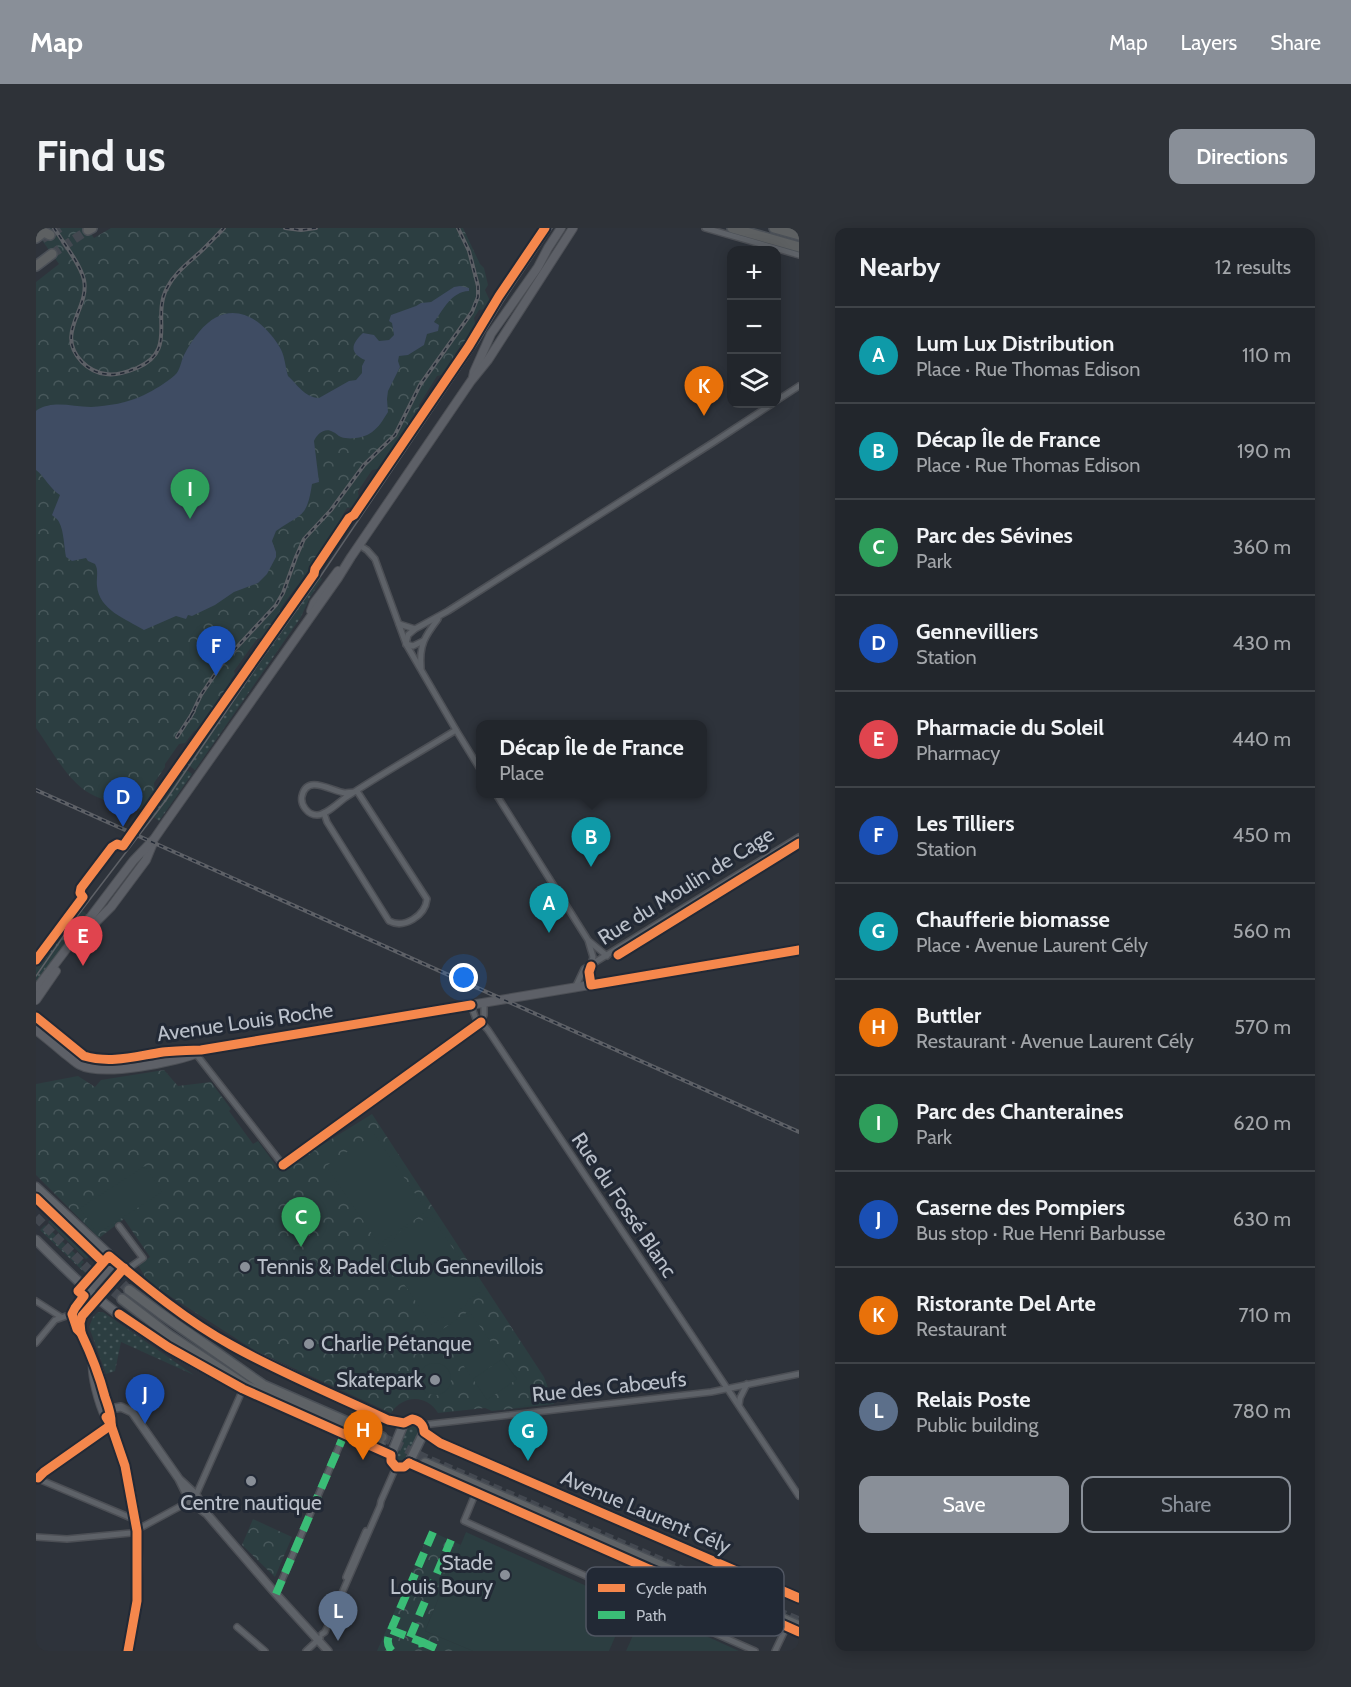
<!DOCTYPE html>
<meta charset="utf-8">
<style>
:root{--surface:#22262c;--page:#2e3238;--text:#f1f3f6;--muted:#a2a5a9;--line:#3f4348;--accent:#898f98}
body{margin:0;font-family:Cabin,sans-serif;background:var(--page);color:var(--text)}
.controls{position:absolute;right:18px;top:18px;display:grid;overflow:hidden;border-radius:12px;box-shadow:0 3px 15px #0003}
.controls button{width:54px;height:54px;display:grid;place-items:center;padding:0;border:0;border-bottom:2px solid var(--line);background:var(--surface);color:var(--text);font:30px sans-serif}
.you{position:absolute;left:428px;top:750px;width:21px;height:21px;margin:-15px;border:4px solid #fff;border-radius:50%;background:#1a73e8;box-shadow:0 0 0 9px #1a73e833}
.badge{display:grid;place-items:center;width:39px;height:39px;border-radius:50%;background:var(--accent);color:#fff;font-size:20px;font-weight:700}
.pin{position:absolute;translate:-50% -50px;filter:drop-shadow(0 2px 3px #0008)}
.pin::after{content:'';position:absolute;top:32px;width:21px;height:18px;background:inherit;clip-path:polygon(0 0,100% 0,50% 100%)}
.popup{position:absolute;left:440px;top:492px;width:231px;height:78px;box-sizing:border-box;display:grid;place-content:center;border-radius:12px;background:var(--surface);filter:drop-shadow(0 2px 4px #0005);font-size:20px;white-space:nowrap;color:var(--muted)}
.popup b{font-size:22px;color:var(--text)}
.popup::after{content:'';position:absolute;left:50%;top:100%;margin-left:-12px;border:12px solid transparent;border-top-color:var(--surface)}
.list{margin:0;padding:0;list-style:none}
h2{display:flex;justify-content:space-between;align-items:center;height:78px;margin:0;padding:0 24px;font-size:26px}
h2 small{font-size:20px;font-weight:400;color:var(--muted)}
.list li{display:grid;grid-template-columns:39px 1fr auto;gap:18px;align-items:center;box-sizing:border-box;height:96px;padding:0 24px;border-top:2px solid var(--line)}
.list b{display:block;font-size:22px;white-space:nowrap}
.list p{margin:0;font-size:20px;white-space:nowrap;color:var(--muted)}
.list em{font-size:20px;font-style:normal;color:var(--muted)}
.actions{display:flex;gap:12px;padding:18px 24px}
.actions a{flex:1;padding:14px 0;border:2px solid var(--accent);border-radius:12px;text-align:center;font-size:21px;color:var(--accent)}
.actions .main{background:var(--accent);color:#fff}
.icon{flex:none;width:33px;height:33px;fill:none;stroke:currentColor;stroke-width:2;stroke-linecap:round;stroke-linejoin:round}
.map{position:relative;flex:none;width:763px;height:1423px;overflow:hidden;border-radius:12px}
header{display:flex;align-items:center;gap:36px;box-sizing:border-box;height:84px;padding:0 30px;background:var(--accent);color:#fff}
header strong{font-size:28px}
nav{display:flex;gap:33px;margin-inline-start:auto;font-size:21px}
.intro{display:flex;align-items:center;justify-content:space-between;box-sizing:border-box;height:144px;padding:0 36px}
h1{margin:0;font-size:42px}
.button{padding:15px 27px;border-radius:12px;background:var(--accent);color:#fff;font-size:21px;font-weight:700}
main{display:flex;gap:36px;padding:0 36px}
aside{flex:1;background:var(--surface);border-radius:12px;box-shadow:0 3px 15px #0003}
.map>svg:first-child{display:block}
</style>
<header>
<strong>Map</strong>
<nav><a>Map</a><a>Layers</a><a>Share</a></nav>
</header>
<div class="intro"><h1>Find us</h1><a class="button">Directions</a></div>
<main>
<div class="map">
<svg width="763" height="1423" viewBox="0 0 763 1423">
<defs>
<pattern id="grass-dots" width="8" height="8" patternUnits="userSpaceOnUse" patternTransform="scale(1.5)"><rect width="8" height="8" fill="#2c3e41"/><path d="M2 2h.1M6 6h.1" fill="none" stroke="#48585b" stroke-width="1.8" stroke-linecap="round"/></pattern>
<pattern id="park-crowns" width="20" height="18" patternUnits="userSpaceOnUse" patternTransform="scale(1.5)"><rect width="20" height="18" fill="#2c3e41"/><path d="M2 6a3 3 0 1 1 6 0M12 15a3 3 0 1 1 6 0" fill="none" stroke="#48585b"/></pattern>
</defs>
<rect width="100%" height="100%" fill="#2e333b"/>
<g fill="url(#grass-dots)">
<polygon points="280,347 286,351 274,369 265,389 159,542 148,534"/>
<polygon points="146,539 156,546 123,593 114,586"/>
<polygon points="41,679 52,687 0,757 0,735"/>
<polygon points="18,988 66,1034 63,1037 54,1028 50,1031 12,994"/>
<polygon points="9,997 48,1034 45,1037 54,1047 53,1049 4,1002"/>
<polygon points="62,1084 67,1084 158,1147 85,1114 79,1143 70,1146 53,1099 57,1089"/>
<polygon points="374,1196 380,1197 383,1203 371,1231 364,1234 359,1229 359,1226 370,1201"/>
</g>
<g fill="url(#park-crowns)">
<path d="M0 0H51L58 10 75 0H427L444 36 448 40 452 57 449 62 453 71H457L455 74V80L443 82 438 90 440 101 427 119H424L419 126 420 132 410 146 401 148 383 177 384 180 377 189V192L357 224 352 225 342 241 336 242 322 263 323 271 319 279 311 280 306 288 308 293 266 354 261 358 246 378 244 381 245 387 230 409 221 411 198 443 199 446 195 451 196 457 189 467H186L170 490 171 494 166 501 158 503 149 515 143 516 129 536V539L118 555 119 567 107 582C92 578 76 575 61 569 33 558 17 523 0 500V54L23 36 0 4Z"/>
<path d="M128 842 142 858 175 854 195 881 193 883 217 916 222 913 244 943 336 886 508 1149 518 1176 456 1183 449 1180 402 1185C391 1167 368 1166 355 1185L218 1122 112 1054 102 1037 114 1029 88 991 63 1010 0 947V856L42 848 59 859 65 852Z"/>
<polygon points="217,1291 256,1309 239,1349 206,1317"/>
<polygon points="394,1303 425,1317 389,1403 437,1423 341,1423"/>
</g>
<g fill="#2c3e41">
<polygon points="338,906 391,983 343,1016 290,938"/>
<polygon points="109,938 126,964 61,1006 44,980"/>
<polygon points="394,987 446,1063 432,1072 429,1078 416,1087 410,1087 396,1097 344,1021 358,1011 361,1006 374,997 380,997"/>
<polygon points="433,1083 464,1127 434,1147 404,1103"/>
<polygon points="466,1131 481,1151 451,1172 437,1151"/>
<circle cx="399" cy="1151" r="16"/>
<polygon points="430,1304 593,1377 573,1423 437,1423 389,1403"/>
<polygon points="609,1380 703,1423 590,1423"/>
</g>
<path fill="#3f4c63" d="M424 58 433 60V63C415 64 408 81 398 94L403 97 402 103 391 106 388 117 372 127 363 128 362 133 364 139 352 163 351 171 352 184C347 192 342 201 333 206 326 210 313 212 305 209 302 208 300 205 297 204 289 199 281 206 278 213L283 254 276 256C271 290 266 285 240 303L236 313 240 324V329L231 346 222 355 198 364 179 377 156 388 152 387 150 391 140 388 108 402C90 391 63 382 61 358 60 350 63 343 59 336L52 333 50 330 36 333 30 329C28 319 28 303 23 294 22 291 18 289 16 287L24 267C14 261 9 249 0 242V183L1 182C18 172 36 179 55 179 72 178 92 175 108 167 118 162 130 155 139 147 144 143 145 133 148 127 152 119 157 111 163 104 191 70 223 86 243 118 249 127 249 138 252 148 262 157 268 169 283 170L313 153 320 152 326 145V138L329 132C313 125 315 116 327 105L338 107 343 113 353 112 358 107 356 95 353 93 355 87 380 78 385 75 395 74 418 59Z"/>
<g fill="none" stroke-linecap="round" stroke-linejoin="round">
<g stroke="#434850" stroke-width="9" stroke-dasharray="9 4.5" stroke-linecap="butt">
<polyline points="0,971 93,1062"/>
<polyline points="0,989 50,1039 86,1071"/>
<polyline points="346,1209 391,1231 763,1393"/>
</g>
<g stroke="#434850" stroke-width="9" stroke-dasharray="9 4.5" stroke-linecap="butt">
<polyline points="6,11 24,0"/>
<polyline points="16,26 52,2"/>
</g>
<defs>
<g id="minor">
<polyline points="669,0 763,27"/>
<polyline points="740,173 763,158"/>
<polyline points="323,317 331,322 339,331 370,416 420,502 444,541"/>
<polyline points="363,396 379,401"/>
<polyline points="370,416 372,407 379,401 412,383 678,214 736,176"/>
<polyline points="370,416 377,418 387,413"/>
<path d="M385 440C383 417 389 408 402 391"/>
<path d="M318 564C317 564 310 565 309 565 295 563 271 546 266 568 264 577 272 587 281 587 290 587 302 575 309 570 345 546 383 525 420 502"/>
<polyline points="460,566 552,712 557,729 553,744 555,757"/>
<path d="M288 585 291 594 353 693C368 701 389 688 391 671L321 563"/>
<path d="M47 669 44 665 45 660C55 647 68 623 81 616L87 618"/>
<polyline points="553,713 571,728"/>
<polyline points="539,760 548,741 763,609"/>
<polyline points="435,777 440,791 445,794 452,802 763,1268"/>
<polyline points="445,794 448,787 448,775"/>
<polyline points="160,826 247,937 445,794"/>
<polyline points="83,998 107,1030 93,1040 88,1040"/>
<polyline points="0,1073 25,1089"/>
<polyline points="0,1115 19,1092 36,1086"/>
<polyline points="703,1177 704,1170 711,1156"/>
<polyline points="386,1197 675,1164 763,1146"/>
<polyline points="0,1250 100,1292"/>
<polyline points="2,1250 8,1244 75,1197"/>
<polyline points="440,1264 428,1293 590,1366 602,1367 612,1376 719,1423"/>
<polyline points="160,1267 207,1161"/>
<polyline points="0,1309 31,1311 95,1305 154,1273"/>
<polyline points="310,1349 330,1303"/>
<polyline points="240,1366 308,1207"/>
<polyline points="602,1367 613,1341"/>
<polyline points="201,1399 229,1423"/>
<polyline points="286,1406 289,1404 344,1278 345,1273 360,1239"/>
<polyline points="270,1423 284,1410"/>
<polyline points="739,1423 751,1398"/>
</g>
<g id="tertiary">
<polyline points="69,1182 85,1179 96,1184 143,1251 154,1273 171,1286 240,1366 292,1423"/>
<polyline points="145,1253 160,1267 170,1284"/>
</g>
<g id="secondary">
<polyline points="437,149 438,144 455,106 502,39 512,20 525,0"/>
<polyline points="275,383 278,375 302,343"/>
<polyline points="47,707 75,679 110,632 117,615"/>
<polyline points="0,761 97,633 118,611 127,598 302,350 315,329 435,153 452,132 537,0"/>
<polyline points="0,772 20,743"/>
<path d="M0 789 48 828C75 836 100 828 127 824 140 823 152 822 165 822L763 722"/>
<path d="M0 802C10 810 20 818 29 826 34 829 39 835 44 837 66 849 142 834 164 824"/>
<polyline points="45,1104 44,1095 46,1088 88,1040"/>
<path d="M57 1132C55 1147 63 1176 70 1190 73 1197 71 1190 75 1197 81 1209 84 1224 88 1236 106 1296 107 1363 92 1423"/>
<polyline points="75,1194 73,1181 63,1144 45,1105 41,1101 36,1086 42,1076 79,1033"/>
</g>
<g id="primary">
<path d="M0 959 94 1046 113 1062 162 1096 193 1116 287 1162 352 1192 368 1195 376 1191C383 1192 388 1197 388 1204L404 1215 763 1370"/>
<path d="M0 1012C17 1029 35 1047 53 1063 141 1138 250 1181 355 1227"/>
<polyline points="355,1227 368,1195"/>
<polyline points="355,1227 355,1233 360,1239 368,1239 373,1235"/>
<polyline points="373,1235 613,1341 714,1382 763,1404"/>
<polyline points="373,1235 388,1204"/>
</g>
<g id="trunk">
<polyline points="93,1062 124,1085 227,1157 346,1209"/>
<polyline points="86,1071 133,1107 209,1157 344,1216"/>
<polyline points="389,1235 763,1398"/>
</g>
<g id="motorway">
<polyline points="696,0 763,19"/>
<polyline points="738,0 763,7"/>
<polyline points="52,2 56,0"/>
<polyline points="0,10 8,4 14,7"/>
<polyline points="0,38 16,26"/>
</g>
</defs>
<use href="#minor" stroke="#4c4f55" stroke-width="8"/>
<use href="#tertiary" stroke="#4c4f55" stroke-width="10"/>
<use href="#secondary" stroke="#4c4f55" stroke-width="10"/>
<use href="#primary" stroke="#4c5057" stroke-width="11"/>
<use href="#trunk" stroke="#4b5057" stroke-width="12"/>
<use href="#motorway" stroke="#4b5057" stroke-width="12"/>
<use href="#minor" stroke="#5e6268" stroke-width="5"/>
<use href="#tertiary" stroke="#5e6268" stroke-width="7"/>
<use href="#secondary" stroke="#5d6067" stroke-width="8"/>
<use href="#primary" stroke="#60646a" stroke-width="8"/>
<use href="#trunk" stroke="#5e6266" stroke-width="9"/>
<use href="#motorway" stroke="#5d6062" stroke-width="9"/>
<polyline stroke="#5d6066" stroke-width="1.5" points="0,748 42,687 130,572 227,429 286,346 442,115 466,75 516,0"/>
<defs>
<g id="rail">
<path d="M18 0C27 14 45 37 48 52 54 81 18 105 46 134 53 141 60 145 70 146 80 148 91 144 101 140 142 122 115 90 131 60 138 46 151 36 162 26 171 18 179 9 188 0"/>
<polyline points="249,0 265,2 280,0"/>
<polyline points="154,490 165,467 188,433 240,377 247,365 260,329 268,311 295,282 328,237 359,207 384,157 436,84 442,69 442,58 433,23 422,0"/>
<polyline points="141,509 158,483"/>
<polyline points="0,562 763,904"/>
</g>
</defs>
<use href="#rail" stroke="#5d6066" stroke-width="4"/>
<use href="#rail" stroke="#222935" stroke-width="1.5" stroke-dasharray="4.5" stroke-linecap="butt"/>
<g stroke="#3abd76" stroke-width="8" stroke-dasharray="15 8" stroke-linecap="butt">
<polyline points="240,1366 308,1207"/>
<polyline points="355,1402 397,1304"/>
<polyline points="374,1409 415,1312"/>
<polyline points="386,1414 406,1423"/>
<path d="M356 1423C349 1416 352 1410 355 1402L386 1414 387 1423"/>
</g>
<defs>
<g id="cycleway">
<polyline points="582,727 763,615"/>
<polyline points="0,732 47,669 44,665 45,660 76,619 81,616 87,618 278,346 279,341 313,290 318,287 433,118 463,68 509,0"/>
<polyline points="555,738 553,744 555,757 763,722"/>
<path d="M0 789 48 828C75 836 100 828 127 824 140 823 152 822 165 822L435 777"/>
<polyline points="247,937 445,794"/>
<polyline points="0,970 67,1034"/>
<polyline points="83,1086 132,1119 207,1161 355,1227 355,1233 360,1239 368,1239 373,1235"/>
<polyline points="45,1105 44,1095 46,1088 88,1040"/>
<polyline points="70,1189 75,1197 89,1238 101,1303 101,1373 92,1423"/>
<path d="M75 1197C76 1187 72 1178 69 1169 63 1146 55 1126 45 1105L41 1101 36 1086 39 1080 48 1068 42 1063 73 1028C111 1060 151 1093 195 1117 245 1145 299 1167 352 1192L368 1195 376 1191C383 1192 388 1197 388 1204L404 1215 763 1370"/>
<polyline points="373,1235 613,1341 714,1382 763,1404"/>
<polyline points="2,1250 8,1244 75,1197"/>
</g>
</defs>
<use href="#cycleway" stroke="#222935" stroke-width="13"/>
<use href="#cycleway" stroke="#f5874c" stroke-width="9"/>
</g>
<g fill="#898f98" stroke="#222935" stroke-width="2">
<circle cx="209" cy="1039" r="6"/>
<circle cx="273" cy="1116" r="6"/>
<circle cx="399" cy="1152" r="6"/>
<circle cx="215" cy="1253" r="6"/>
<circle cx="469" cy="1347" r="6"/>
</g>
<g text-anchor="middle" stroke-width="6" stroke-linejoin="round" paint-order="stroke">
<g font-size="21" fill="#bac0ca" stroke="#222935">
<text transform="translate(650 658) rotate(-32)" y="7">Rue du Moulin de Cage</text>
<text transform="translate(209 794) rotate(-8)" y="7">Avenue Louis Roche</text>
<text transform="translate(588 977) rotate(56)" y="7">Rue du Fossé Blanc</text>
<text transform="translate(573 1159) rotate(-6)" y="7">Rue des Cabœufs</text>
<text transform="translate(610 1284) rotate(23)" y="7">Avenue Laurent Cély</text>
</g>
<g font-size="21" fill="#bac0ca" stroke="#222935" text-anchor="start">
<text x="221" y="1046">Tennis &amp; Padel Club Gennevillois</text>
<text x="285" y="1123">Charlie Pétanque</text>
<text x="387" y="1159" text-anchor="end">Skatepark</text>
<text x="215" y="1282" text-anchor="middle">Centre nautique</text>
<text x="457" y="1342" text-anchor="end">Stade<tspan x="457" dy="24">Louis Boury</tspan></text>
</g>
</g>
<rect x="550" y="1339" width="198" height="69" rx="9" fill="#222935" stroke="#505662" stroke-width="1.5"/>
<rect x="562" y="1356" width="27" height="8" fill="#f5874c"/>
<rect x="562" y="1383" width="27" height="8" fill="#3abd76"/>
<g font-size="16" fill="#bac0ca">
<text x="600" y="1366">Cycle path</text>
<text x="600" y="1393">Path</text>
</g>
</svg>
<div class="controls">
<button>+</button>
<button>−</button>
<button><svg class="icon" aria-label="layers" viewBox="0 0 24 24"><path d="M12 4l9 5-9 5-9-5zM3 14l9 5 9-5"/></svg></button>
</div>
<div class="you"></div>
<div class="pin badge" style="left:513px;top:705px;background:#0f9aa8">A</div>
<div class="pin badge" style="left:555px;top:639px;background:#0f9aa8">B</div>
<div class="popup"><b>Décap Île de France</b>Place</div>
<div class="pin badge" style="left:265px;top:1019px;background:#2e9e5b">C</div>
<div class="pin badge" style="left:87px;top:599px;background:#1a4fb4">D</div>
<div class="pin badge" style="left:47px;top:738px;background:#e0444e">E</div>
<div class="pin badge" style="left:180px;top:448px;background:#1a4fb4">F</div>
<div class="pin badge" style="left:492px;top:1233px;background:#0f9aa8">G</div>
<div class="pin badge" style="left:327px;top:1232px;background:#e8710a">H</div>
<div class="pin badge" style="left:154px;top:291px;background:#2e9e5b">I</div>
<div class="pin badge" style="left:109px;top:1196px;background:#1a4fb4">J</div>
<div class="pin badge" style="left:668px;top:188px;background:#e8710a">K</div>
<div class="pin badge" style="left:302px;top:1413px;background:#5c6f8a">L</div>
</div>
<aside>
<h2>Nearby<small>12 results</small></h2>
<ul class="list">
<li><span class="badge" style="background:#0f9aa8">A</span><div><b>Lum Lux Distribution</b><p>Place · Rue Thomas Edison</p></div><em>110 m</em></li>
<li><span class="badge" style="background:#0f9aa8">B</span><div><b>Décap Île de France</b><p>Place · Rue Thomas Edison</p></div><em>190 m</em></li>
<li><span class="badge" style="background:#2e9e5b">C</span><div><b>Parc des Sévines</b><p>Park</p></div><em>360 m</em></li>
<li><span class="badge" style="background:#1a4fb4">D</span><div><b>Gennevilliers</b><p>Station</p></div><em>430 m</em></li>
<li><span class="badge" style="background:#e0444e">E</span><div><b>Pharmacie du Soleil</b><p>Pharmacy</p></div><em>440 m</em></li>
<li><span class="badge" style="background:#1a4fb4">F</span><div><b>Les Tilliers</b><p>Station</p></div><em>450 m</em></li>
<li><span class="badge" style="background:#0f9aa8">G</span><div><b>Chaufferie biomasse</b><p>Place · Avenue Laurent Cély</p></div><em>560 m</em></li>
<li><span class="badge" style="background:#e8710a">H</span><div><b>Buttler</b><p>Restaurant · Avenue Laurent Cély</p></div><em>570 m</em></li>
<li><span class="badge" style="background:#2e9e5b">I</span><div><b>Parc des Chanteraines</b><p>Park</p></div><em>620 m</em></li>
<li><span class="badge" style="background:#1a4fb4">J</span><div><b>Caserne des Pompiers</b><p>Bus stop · Rue Henri Barbusse</p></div><em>630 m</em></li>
<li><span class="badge" style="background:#e8710a">K</span><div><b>Ristorante Del Arte</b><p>Restaurant</p></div><em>710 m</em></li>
<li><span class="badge" style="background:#5c6f8a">L</span><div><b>Relais Poste</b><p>Public building</p></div><em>780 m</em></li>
</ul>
<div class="actions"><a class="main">Save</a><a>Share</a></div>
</aside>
</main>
